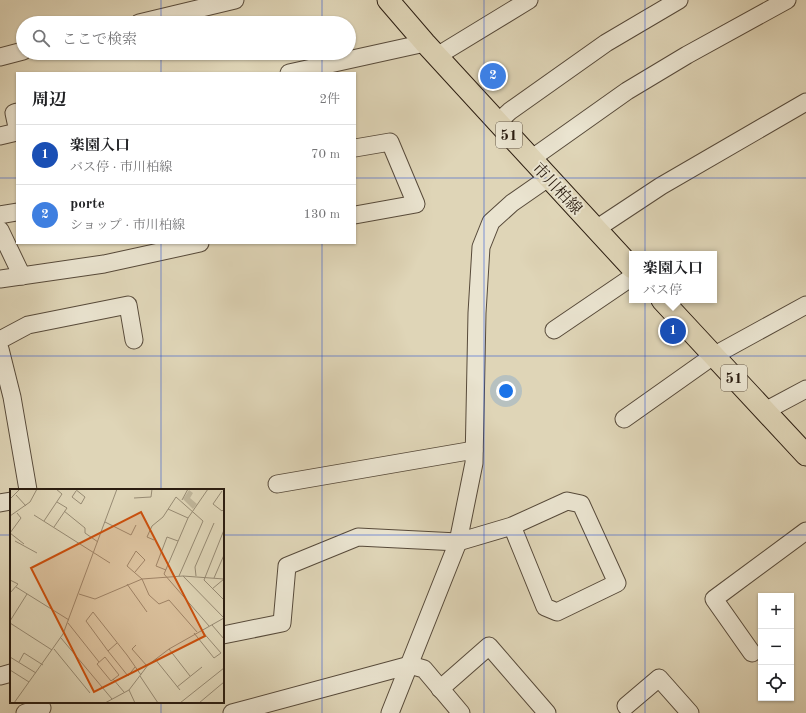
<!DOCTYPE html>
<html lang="ja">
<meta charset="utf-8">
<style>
:root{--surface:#fff;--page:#f6f6f6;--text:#202124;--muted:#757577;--line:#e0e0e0;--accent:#8f2418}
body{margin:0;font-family:"Old Standard TT","Noto Serif JP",serif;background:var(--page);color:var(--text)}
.controls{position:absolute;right:12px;bottom:12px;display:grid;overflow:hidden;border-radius:0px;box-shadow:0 1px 3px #0004}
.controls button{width:36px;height:36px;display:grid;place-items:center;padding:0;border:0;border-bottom:1px solid var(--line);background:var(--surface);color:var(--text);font:20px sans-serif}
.you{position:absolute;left:506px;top:391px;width:14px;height:14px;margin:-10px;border:3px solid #fff;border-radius:50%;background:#1a73e8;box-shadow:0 0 0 6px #1a73e833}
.badge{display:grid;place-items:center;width:26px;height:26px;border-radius:50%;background:var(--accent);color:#fff;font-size:13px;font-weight:700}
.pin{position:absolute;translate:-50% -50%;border:2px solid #fff;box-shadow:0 1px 4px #0006}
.popup{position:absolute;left:629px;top:251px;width:88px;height:52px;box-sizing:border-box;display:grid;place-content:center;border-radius:0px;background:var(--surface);filter:drop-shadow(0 1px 3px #0005);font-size:13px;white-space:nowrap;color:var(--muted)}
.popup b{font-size:15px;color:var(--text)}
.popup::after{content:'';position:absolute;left:50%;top:100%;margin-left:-8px;border:8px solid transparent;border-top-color:var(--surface)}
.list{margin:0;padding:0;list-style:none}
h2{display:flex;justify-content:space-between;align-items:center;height:52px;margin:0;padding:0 16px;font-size:17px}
h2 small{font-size:13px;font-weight:400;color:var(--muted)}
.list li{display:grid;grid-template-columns:26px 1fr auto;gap:12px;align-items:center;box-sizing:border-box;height:60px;padding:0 16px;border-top:1px solid var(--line)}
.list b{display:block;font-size:15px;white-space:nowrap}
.list p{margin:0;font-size:13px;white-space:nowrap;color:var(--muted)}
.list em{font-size:13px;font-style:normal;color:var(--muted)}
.icon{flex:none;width:22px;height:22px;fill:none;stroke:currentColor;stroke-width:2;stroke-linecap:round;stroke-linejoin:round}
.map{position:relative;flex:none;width:806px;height:713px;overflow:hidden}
.search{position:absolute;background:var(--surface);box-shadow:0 1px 3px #0004;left:16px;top:16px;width:340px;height:44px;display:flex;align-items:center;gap:10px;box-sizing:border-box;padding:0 14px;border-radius:22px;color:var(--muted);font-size:15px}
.panel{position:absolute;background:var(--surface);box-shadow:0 1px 3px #0004;left:16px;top:72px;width:340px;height:172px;border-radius:0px}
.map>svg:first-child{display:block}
</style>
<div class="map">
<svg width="806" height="713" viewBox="0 0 806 713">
<rect width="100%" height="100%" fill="#dfd5b7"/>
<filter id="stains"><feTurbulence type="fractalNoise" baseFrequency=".005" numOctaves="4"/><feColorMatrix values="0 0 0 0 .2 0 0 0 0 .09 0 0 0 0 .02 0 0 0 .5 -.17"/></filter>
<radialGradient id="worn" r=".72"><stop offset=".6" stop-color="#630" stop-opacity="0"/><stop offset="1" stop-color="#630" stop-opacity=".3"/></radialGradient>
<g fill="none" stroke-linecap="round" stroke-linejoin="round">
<defs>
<g id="minor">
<polyline points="139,23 235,0"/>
<polyline points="437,56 529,0"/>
<polyline points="0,57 23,51"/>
<polyline points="289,73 425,43"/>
<polyline points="17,112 14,113 17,127"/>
<polyline points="498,122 510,111 606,43 679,0"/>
<polyline points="0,136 17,132"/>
<polyline points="355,148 390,142 416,204 355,215"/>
<polyline points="531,159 627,91 687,55 787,0"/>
<polyline points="0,215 17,212"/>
<polyline points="596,229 661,186 806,102"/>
<polyline points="0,230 22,276"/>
<polyline points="0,279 104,264 200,243"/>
<polyline points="554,330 632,277"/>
<polyline points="0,340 28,325 128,305 134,340"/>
<polyline points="0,349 12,397 28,490"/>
<polyline points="765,411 806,389"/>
<polyline points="624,419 713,356 806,305"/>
<polyline points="277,484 474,450"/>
<polyline points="0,503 11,501"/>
<polyline points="223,635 282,623 287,566 358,537 458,542 512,526 567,501 581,504 617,583 557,612 545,607 512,526"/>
<polyline points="752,653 714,599 806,531"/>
<polyline points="0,676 11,673"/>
<polyline points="440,689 489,646 547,713"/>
<polyline points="626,706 659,678 690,713"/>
<polyline points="25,713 42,708"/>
<polyline points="232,713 410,665 424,669 461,713"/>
<polyline points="390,713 458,542 474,463 477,313 481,247 491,222 512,203 548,178"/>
</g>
<g id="major">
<polyline points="388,0 425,43 632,268"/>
<polyline points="662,300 806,455"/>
</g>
</defs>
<use href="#minor" stroke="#574a3a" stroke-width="19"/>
<use href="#major" stroke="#2a1c10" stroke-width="23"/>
<use href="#minor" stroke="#eae4d0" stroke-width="17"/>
<use href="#major" stroke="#dfd5b7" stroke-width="21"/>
</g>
<path fill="none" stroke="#1d4ed8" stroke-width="1" stroke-opacity="0.55" d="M161 0V23M322 0V23M484 0V713M645 0V713M161 53V73M322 53V73M0 178H17M355 178H806M161 243V490M322 243V713M0 356H806M0 535H11M223 535H806M161 702V713"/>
<g text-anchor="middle" stroke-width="4" stroke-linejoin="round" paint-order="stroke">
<g fill="#eae4d0" stroke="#64584a" stroke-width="1">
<rect x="496" y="122" width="26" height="26" rx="3"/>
<rect x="721" y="365" width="26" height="26" rx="3"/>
</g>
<g font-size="15" font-weight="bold" fill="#2a1c10">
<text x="509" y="140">51</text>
<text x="734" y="383">51</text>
</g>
<g font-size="16" fill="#2a1c10" stroke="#eae4d0">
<text transform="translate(558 188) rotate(47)" y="6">市川柏線</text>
</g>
</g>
<g transform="translate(10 489)">
<rect width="214" height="214" fill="#dfd5b7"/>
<path d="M179 1 183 4 180 9 187 15 183 20 173 10Z" fill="#c0b69b"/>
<path fill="none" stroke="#978b74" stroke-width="1" d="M65 0 75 8 71 15 62 8 66 2M198 0 178 29 154 85 199 137M212 2 203 15 212 22 214 20M6 6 16 17M124 9 141 8 142 0M0 10 10 0M172 11 178 0M158 20 178 29M54 22 75 39V44L88 53M24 26 100 74M0 27 20 13 27 0M34 32 52 5 46 0M95 33 121 46 126 36M44 38 57 19 47 13M214 41 194 91 214 111M0 44 11 29 7 24M0 44 14 55M144 51 137 48 142 37 153 28 166 8 193 32 169 87M5 52 27 64M156 81 146 77 157 48 168 52M125 83 135 71 126 62 117 77 132 90 139 106 149 115 159 111 187 143M173 87 214 129M186 87 185 78 204 34M204 89 214 66M0 91 8 95 0 104M117 95 137 123M6 98 59 131M202 100 214 90M69 105 85 110 132 90 173 87 214 90M0 132 17 105M0 134 42 161M58 134 89 173M202 136 214 150M184 144 204 169 211 164 191 141M51 149 102 210M126 156 122 160 137 177M44 160 80 204M159 160 180 187M98 162 107 154M0 168 26 184M95 168 109 186 101 192 87 175ZM145 170 170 201M9 173 14 164 33 176M125 178 118 187 98 162 76 132 83 123 117 166 131 186M0 181 19 193M130 187 148 214M103 190 114 203M167 198 192 178M119 201 125 214M4 214 53 145 107 0M95 214 119 201 138 176 159 160 214 129M170 214 214 179M189 214 214 193"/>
<path fill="#cc500d" fill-opacity="0.15" stroke="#cc500d" stroke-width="2" d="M131 23 195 147 84 203 21 79Z"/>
<rect width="214" height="214" fill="none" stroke="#2a1c10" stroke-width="2"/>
</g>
<rect width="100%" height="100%" filter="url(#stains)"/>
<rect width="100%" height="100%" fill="url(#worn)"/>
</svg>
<div class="controls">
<button>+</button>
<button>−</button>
<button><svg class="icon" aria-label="locate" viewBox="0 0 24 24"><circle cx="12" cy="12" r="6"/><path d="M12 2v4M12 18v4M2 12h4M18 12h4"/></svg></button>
</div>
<div class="you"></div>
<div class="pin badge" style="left:673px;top:331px;background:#1a4fb4">1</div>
<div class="popup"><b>楽園入口</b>バス停</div>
<div class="pin badge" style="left:493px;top:76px;background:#3f7fe0">2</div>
<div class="search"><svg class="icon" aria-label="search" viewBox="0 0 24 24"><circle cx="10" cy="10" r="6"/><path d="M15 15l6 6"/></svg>ここで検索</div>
<section class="panel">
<h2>周辺<small>2件</small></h2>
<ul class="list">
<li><span class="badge" style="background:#1a4fb4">1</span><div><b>楽園入口</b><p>バス停 · 市川柏線</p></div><em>70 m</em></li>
<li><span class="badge" style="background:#3f7fe0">2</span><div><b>porte</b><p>ショップ · 市川柏線</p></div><em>130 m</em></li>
</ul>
</section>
</div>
